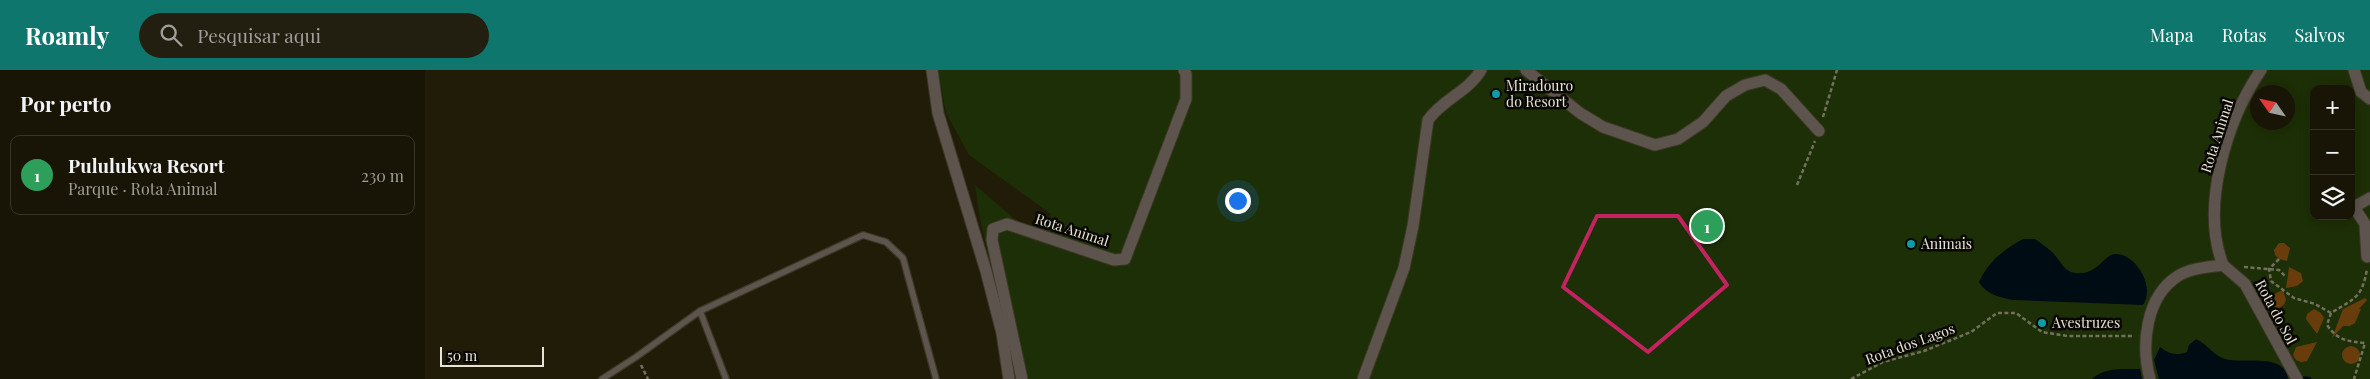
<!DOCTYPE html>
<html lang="pt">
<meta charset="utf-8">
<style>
:root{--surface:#191506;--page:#221e10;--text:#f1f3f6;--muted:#9f9f9b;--line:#373428;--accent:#0f766e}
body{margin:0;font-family:"Playfair Display",serif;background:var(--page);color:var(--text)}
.controls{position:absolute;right:15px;top:15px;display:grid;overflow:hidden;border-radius:10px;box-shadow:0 2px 12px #0003}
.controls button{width:45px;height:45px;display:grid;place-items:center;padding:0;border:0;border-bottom:1px solid var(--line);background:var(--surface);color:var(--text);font:25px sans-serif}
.compass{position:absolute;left:1825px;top:15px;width:45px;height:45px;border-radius:50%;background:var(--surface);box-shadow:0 2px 12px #0003;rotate:304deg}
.scale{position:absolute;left:15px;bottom:12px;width:104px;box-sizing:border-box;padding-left:5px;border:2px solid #e7e4d7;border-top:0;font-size:14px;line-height:18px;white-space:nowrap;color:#e7e4d7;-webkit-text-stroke:4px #090702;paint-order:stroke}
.you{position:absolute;left:812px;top:130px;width:18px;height:18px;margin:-12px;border:4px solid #fff;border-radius:50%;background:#1a73e8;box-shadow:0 0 0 8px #1a73e833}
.badge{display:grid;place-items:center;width:32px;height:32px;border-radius:50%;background:var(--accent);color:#fff;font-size:16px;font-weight:700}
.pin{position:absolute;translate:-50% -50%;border:2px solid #fff;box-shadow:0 1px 5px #0006}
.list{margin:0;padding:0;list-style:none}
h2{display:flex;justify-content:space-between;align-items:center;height:65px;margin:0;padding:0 20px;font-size:21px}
h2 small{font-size:16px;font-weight:400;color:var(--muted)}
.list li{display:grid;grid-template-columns:32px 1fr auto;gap:15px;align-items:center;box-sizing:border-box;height:80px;margin:0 10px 10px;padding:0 10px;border:1px solid var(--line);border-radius:10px}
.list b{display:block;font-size:19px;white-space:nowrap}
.list p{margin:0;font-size:16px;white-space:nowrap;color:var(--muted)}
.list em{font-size:16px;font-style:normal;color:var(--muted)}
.icon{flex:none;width:28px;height:28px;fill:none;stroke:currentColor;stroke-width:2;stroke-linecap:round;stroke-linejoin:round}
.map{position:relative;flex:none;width:1945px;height:309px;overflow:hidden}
header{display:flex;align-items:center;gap:30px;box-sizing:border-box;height:70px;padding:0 25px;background:var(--accent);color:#fff}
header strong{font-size:24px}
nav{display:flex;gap:28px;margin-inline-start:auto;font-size:18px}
.search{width:350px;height:45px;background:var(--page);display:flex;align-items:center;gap:12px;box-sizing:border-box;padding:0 18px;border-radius:28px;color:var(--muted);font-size:19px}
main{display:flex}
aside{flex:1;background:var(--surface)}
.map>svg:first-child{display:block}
</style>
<header>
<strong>Roamly</strong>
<div class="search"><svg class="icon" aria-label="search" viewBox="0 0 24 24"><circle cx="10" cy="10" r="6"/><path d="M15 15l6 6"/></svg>Pesquisar aqui</div>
<nav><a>Mapa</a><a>Rotas</a><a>Salvos</a></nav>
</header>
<main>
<aside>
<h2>Por perto<small></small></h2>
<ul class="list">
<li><span class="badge" style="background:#2e9e5b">1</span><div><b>Pululukwa Resort</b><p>Parque · Rota Animal</p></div><em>230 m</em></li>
</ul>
</aside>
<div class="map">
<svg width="1945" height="309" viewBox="0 0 1945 309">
<rect width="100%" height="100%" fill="#211c08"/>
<path fill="#1d2f06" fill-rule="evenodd" d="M513 0H1945V309H592L555 149 550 115 593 152 617 160 626 144 544 85 521 43ZM1889 19H1926V146H1889ZM1832 22H1862V52H1832Z"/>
<g fill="#000c14">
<path d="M1598 169H1610C1616 173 1623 178 1628 183 1635 190 1639 202 1650 203 1673 206 1679 184 1690 184 1710 183 1731 216 1718 235L1588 230C1574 227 1562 225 1554 212 1564 191 1578 180 1598 169Z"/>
<path d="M1771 269C1782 274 1789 286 1800 289 1818 294 1860 282 1863 309H1734L1729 290 1735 277C1744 284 1751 286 1762 282L1764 275Z"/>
<path d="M1715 299 1717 309H1667C1679 297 1698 299 1715 299Z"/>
</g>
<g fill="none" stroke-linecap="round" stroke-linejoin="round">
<polyline stroke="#000c14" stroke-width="4.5" points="1871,308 1884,309"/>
</g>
<g fill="#693d0b">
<polygon points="1854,173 1859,173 1865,178 1862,191 1854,189 1850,185 1849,180"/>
<polygon points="1864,197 1876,203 1878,211 1872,216 1861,218"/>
<polygon points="1858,220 1861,230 1859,235 1852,239 1846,236 1844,231 1845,226"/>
<polygon points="1940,228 1942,230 1934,239 1936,239 1930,253 1925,256 1918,256 1907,268 1918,239"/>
<polygon points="1889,239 1896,243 1899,248 1892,264 1881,249 1882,244"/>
<polygon points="1892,272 1882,291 1876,292 1871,290 1868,285 1871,277"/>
<circle cx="1926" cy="285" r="9"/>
</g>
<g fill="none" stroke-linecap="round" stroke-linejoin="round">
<defs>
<g id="lane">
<polyline points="275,241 301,309"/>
<polyline points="177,309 211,287 275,241 438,165 461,172 478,188 511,309"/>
</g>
<g id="street">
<polyline points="507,0 513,43 561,201 577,263 584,309"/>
<polyline points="1101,0 1155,43 1178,57 1230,75 1253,69 1278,52 1301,26 1320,15 1340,10 1356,19 1394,61"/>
<polyline points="1929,0 1936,22 1945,29"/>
<polyline points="1942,187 1940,154 1929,137 1945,128"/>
<path d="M1798 195C1775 136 1802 50 1836 0"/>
<polyline points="1798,195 1820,214 1872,309"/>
<polyline points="597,309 567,170 568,159 582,154 689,190 700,189 761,29 761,4 759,0"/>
<path d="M938 309 979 198 988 156 1003 50C1018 29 1043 22 1056 0"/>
<path d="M1725 309C1716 276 1720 227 1753 206 1765 198 1784 197 1798 195"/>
</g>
</defs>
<use href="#lane" stroke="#3d3825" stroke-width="8"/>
<use href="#street" stroke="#3d3825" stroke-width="13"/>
<g stroke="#74705f" stroke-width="2.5" stroke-dasharray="4 2.5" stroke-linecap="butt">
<polyline points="1398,47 1412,0"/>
<polyline points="1372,115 1390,71"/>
<path d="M1854 189 1844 199 1846 211 1869 228 1890 234 1906 243C1930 228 1937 228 1942 199"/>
<polyline points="1819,197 1854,200 1861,207"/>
<path d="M1906 243 1902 255C1913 271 1923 271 1940 273L1929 309"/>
<polyline points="216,295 223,309"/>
<polyline points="1426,309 1458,292 1499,281 1546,262 1572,243 1591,243 1617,262 1642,266 1709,266"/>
</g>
<use href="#lane" stroke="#5d544e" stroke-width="5.5"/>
<use href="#street" stroke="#5d544e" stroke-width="11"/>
</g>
<path fill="none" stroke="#c42261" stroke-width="4" stroke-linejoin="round" d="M1172 146H1253L1302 215 1223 282 1138 217Z"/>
<g fill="#0f9aa8" stroke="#090702" stroke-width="2">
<circle cx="1071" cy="24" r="5"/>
<circle cx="1486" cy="174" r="5"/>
<circle cx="1617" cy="253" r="5"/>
</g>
<g text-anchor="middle" stroke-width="5" stroke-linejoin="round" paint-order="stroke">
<g font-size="14" fill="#e7e4d7" stroke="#090702" text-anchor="start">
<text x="1081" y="21">Miradouro<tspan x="1081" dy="16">do Resort</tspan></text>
<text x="1496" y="179">Animais</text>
<text x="1627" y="258">Avestruzes</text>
</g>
<g font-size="14" fill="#e7e4d7" stroke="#090702">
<text transform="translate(1792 66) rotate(-72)" y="5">Rota Animal</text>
<text transform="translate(647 160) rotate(18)" y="5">Rota Animal</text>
<text transform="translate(1851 242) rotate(62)" y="5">Rota do Sol</text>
<text transform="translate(1485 274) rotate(-20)" y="5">Rota dos Lagos</text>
</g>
</g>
</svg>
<div class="controls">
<button>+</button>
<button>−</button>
<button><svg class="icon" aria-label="layers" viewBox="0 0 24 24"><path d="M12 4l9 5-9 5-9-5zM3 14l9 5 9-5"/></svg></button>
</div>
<svg class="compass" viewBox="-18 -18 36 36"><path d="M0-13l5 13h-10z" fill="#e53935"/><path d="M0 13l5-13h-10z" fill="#9f9f9b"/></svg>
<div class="scale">50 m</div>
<div class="you"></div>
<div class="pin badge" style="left:1282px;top:156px;background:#2e9e5b">1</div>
</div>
</main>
